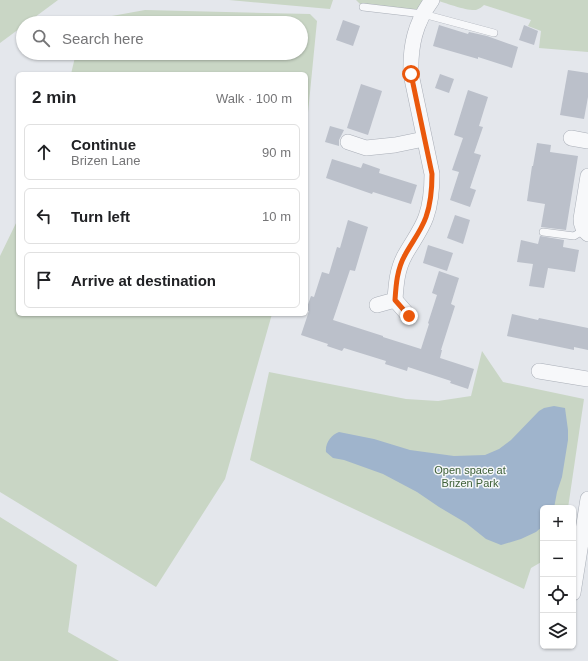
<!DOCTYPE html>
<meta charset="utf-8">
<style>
:root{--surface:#fff;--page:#f2f2f2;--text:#202124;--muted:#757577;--line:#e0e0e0}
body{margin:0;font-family:Arial,sans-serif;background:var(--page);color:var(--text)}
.controls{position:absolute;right:12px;bottom:12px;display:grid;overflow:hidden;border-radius:6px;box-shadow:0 1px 3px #0004}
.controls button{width:36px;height:36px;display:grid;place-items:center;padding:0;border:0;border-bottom:1px solid var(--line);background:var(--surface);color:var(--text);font:20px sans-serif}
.stop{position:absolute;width:12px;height:12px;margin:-9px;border:3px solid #ea580c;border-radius:50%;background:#fff}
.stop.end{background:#ea580c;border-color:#fff;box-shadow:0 1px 4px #0008}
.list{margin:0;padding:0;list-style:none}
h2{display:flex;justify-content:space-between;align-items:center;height:52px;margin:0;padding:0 16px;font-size:17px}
h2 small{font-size:13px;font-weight:400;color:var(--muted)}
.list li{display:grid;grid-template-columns:26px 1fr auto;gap:12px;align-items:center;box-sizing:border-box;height:56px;margin:0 8px 8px;padding:0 8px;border:1px solid var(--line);border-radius:6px}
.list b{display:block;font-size:15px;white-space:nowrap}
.list p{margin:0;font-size:13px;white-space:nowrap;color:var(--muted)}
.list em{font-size:13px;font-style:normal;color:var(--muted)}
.icon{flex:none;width:22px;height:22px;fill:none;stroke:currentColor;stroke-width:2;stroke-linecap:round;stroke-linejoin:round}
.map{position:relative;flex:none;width:588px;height:661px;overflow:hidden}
.search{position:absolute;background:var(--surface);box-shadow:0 1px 3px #0004;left:16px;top:16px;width:292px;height:44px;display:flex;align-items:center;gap:10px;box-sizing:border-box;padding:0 14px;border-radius:22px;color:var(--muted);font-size:15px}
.panel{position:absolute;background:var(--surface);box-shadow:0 1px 3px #0004;left:16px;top:72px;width:292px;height:244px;border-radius:6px}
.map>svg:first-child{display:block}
</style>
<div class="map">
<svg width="588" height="661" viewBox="0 0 588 661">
<rect width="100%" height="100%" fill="#e4e7ec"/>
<g fill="#c9d6c5">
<polygon points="0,0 58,0 27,23 23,23 23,26 0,43"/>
<polygon points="229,0 333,0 330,9"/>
<polygon points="356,0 432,0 423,14 363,7"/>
<path d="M436 0H588V52L539 48 541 31 528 26 531 20 484 5C482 7 479 9 476 10 467 11 445 3 436 0Z"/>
<polygon points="145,10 310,14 317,21 306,133 306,74 71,74 76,53 301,53 301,23 83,23 84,21"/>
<polygon points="18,219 18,314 272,314 225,479 156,587 0,492 0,256"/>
<polygon points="482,351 503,382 584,399 568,508 543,508 543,561 531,568 524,589 250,460 269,372 406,399 438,401 471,396"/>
<polygon points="0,517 77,565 68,632 119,661 0,661"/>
</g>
<path fill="#9fb4cc" d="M554 406 565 408 568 430V440L562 477 557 492 554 508H543V526L536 532 521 539 501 545 486 539 466 523 439 507 417 492 383 474 344 460 333 458 326 452C325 443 331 435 339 432L374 439 410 450 454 456 485 455 499 449 511 440 539 411 544 408Z"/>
<g fill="#bbc0ca">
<polygon points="343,20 360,26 353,46 336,40"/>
<polygon points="439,25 468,34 469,32 487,36 518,47 512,68 478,57 478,59 433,46"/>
<polygon points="524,25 538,31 534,45 519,40"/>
<polygon points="568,70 588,73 588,97 584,119 560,115"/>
<polygon points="440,74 454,79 449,93 435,88"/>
<polygon points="361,84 382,91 368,135 347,128"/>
<polygon points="468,90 488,97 479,126 483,127 474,153 481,155 470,188 476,190 470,207 450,200 459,172 452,170 463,138 454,135"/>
<polygon points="330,126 344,130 339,140 339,146 325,142"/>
<polygon points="537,143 551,145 550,152 578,156 566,230 541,227 545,204 527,201 532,166 533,166"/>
<polygon points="332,159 361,168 363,163 380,169 379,173 417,185 411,204 373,192 372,194 326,178"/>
<polygon points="455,215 470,220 463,244 447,238"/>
<polygon points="348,220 368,227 355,271 350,270 333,320 383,336 383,337 421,349 429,324 428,323 437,295 432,293 439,271 459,278 451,304 455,306 441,350 442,350 440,358 474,369 468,389 450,383 451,381 408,367 407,371 385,364 386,361 344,348 342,351 327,346 328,344 301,335 309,311 306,310 311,296 314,297 322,272 329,274 337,247 340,248"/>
<polygon points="540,236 564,240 563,247 579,250 575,272 548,268 544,288 529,286 533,264 517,262 521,240 538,244"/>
<polygon points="428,245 453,253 447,271 423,263"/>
<polygon points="512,314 538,320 539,318 588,328 588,350 574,347 574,350 507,336"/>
</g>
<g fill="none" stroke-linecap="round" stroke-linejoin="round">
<defs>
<g id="service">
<polyline points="363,7 423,14 494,33"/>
<polyline points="543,232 574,236 584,230"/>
</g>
<g id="minor">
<polyline points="571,138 588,141"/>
<polyline points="348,142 366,148 395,145 424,139"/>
<path d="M588 176 581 219C581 226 583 230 588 234"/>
<polyline points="395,300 409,316"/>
<path d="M377 305 395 300C396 285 397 269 405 255 412 242 421 231 426 217 431 203 432 189 432 174L411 74C410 46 415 23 432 0"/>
<polyline points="539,371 588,379"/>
<polyline points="573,593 588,499"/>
</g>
</defs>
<use href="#service" stroke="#a9aeb7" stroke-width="8"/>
<use href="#minor" stroke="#a9aeb7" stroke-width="16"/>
<use href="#service" stroke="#f7f8fa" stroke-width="7"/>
<use href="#minor" stroke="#f7f8fa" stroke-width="15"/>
</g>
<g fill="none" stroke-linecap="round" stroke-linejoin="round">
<path stroke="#ea580c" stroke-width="5" d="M409 316 395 300C396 285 397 269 405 255 412 242 421 231 426 217 431 203 432 189 432 174L411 74"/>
</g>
<g text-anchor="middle" stroke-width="3" stroke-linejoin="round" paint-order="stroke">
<g font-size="11" fill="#3f6138" stroke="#f4f6f9">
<text x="470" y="474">Open space at<tspan x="470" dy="13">Brizen Park</tspan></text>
</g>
</g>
</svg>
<div class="controls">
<button>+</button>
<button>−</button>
<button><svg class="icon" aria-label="locate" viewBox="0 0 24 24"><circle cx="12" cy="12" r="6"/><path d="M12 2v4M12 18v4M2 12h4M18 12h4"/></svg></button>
<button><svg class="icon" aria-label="layers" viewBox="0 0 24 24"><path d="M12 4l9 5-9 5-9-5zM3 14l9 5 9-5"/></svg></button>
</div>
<div class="stop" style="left:411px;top:74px"></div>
<div class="stop end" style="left:409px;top:316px"></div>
<div class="search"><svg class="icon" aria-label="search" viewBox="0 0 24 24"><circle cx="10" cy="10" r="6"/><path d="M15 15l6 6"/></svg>Search here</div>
<section class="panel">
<h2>2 min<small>Walk · 100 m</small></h2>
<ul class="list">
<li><svg class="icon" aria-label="ahead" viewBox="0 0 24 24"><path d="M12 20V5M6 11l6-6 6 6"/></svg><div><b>Continue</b><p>Brizen Lane</p></div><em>90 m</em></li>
<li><svg class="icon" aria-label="left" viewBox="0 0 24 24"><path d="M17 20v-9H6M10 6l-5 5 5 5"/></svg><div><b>Turn left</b></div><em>10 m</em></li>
<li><svg class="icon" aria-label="arrive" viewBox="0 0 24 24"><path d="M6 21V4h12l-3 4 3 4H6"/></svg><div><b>Arrive at destination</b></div></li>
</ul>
</section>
</div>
